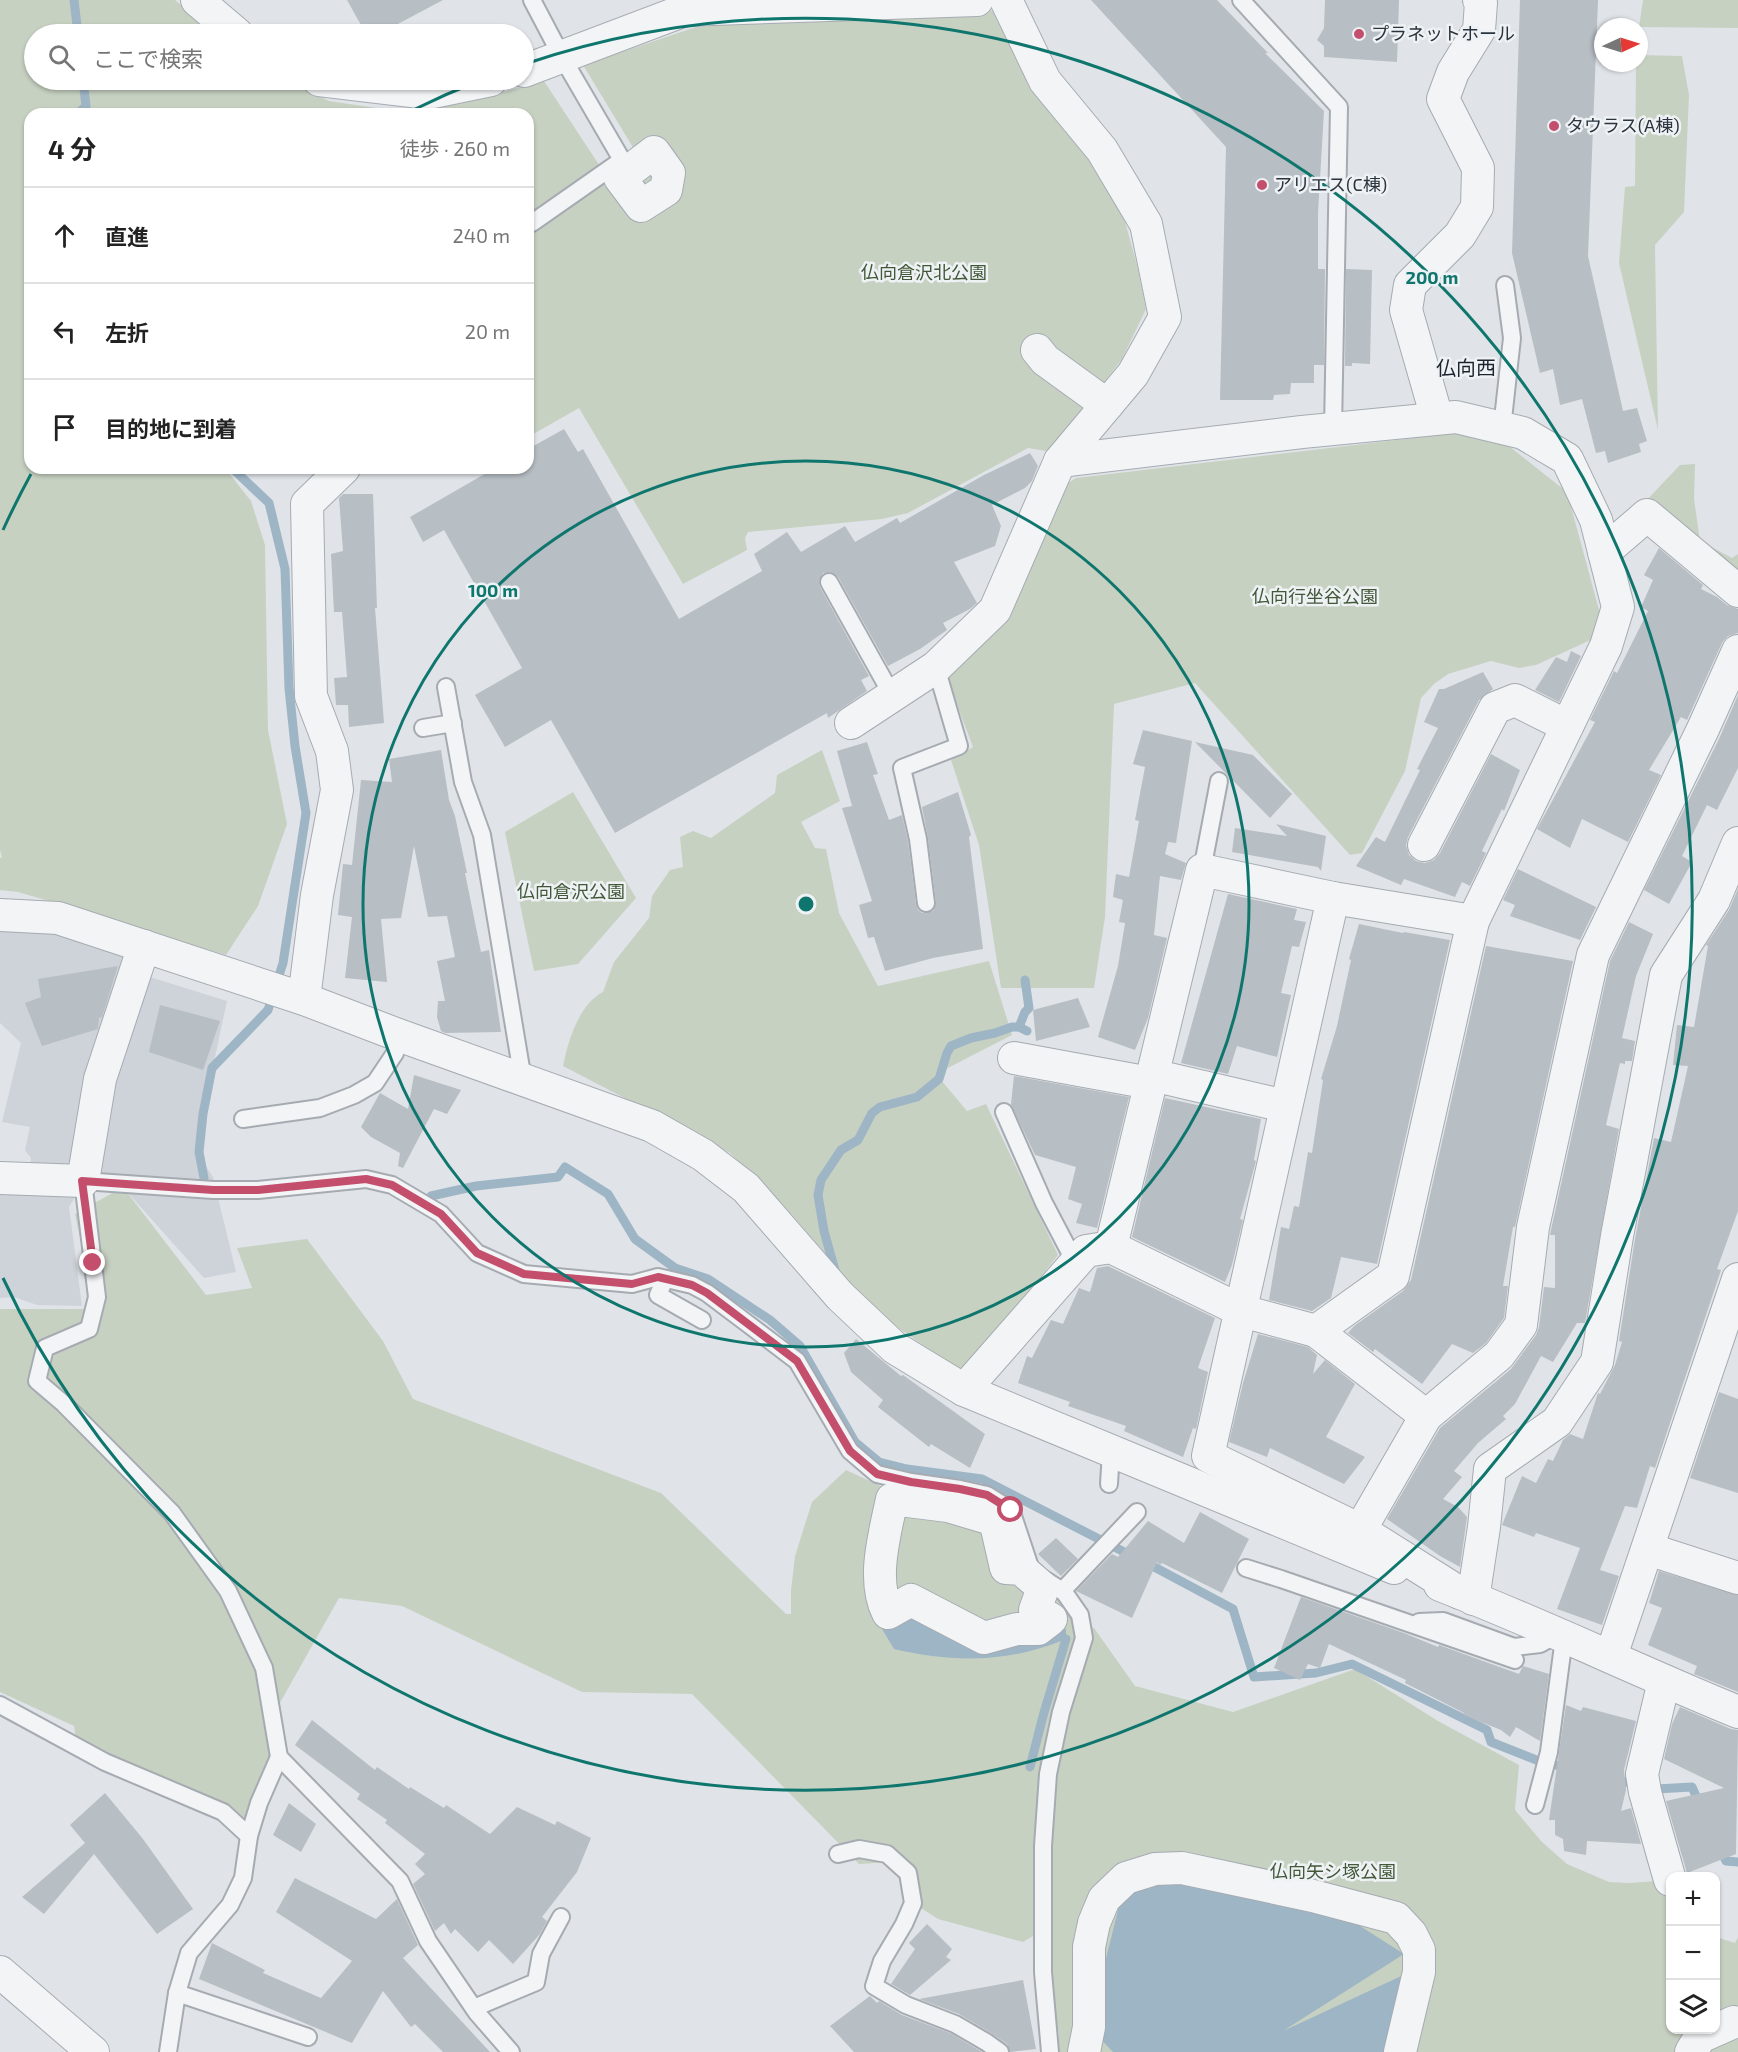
<!DOCTYPE html>
<html lang="ja">
<meta charset="utf-8">
<style>
:root{--surface:#fff;--page:#f6f6f6;--text:#222;--muted:#767676;--line:#e0e0e0}
body{margin:0;font-family:"Exo 2","Noto Sans JP",sans-serif;background:var(--page);color:var(--text)}
.controls{position:absolute;right:18px;bottom:18px;display:grid;overflow:hidden;border-radius:12px;box-shadow:0 2px 4px #0004}
.controls button{width:54px;height:54px;display:grid;place-items:center;padding:0;border:0;border-bottom:2px solid var(--line);background:var(--surface);color:var(--text);font:30px sans-serif}
.compass{position:absolute;left:1594px;top:18px;width:54px;height:54px;border-radius:50%;background:var(--surface);box-shadow:0 2px 4px #0004;rotate:86deg}
.stop{position:absolute;width:18px;height:18px;margin:-14px;border:4px solid #c34f6d;border-radius:50%;background:#fff}
.stop.end{background:#c34f6d;border-color:#fff;box-shadow:0 2px 6px #0008}
.list{margin:0;padding:0;list-style:none}
h2{display:flex;justify-content:space-between;align-items:center;height:78px;margin:0;padding:0 24px;font-size:26px}
h2 small{font-size:20px;font-weight:400;color:var(--muted)}
.list li{display:grid;grid-template-columns:39px 1fr auto;gap:18px;align-items:center;box-sizing:border-box;height:96px;padding:0 24px;border-top:2px solid var(--line)}
.list b{display:block;font-size:22px;white-space:nowrap}
.list em{font-size:20px;font-style:normal;color:var(--muted)}
.icon{flex:none;width:33px;height:33px;fill:none;stroke:currentColor;stroke-width:2;stroke-linecap:round;stroke-linejoin:round}
.map{position:relative;flex:none;width:1738px;height:2052px;overflow:hidden}
.search{position:absolute;background:var(--surface);box-shadow:0 2px 4px #0004;left:24px;top:24px;width:510px;height:66px;display:flex;align-items:center;gap:15px;box-sizing:border-box;padding:0 21px;border-radius:33px;color:var(--muted);font-size:22px}
.panel{position:absolute;background:var(--surface);box-shadow:0 2px 4px #0004;left:24px;top:108px;width:510px;height:366px;border-radius:18px}
.map>svg:first-child{display:block}
</style>
<div class="map">
<svg width="1738" height="2052" viewBox="0 0 1738 2052">
<rect width="100%" height="100%" fill="#e0e4e8"/>
<polygon fill="#ced3d9" points="0,923 44,929 126,955 150,977 227,1001 195,1150 213,1177 236,1272 204,1278 113,1176 77,1194 69,1207 82,1306 37,1305 14,1297 0,1298 0,1186 30,1171 31,1158 25,1150 30,1127 2,1122 21,1043 0,1023"/>
<g fill="#c7d1c2">
<polygon points="0,0 175,0 217,34 34,34 34,80 286,80 329,101 383,109 427,108 462,103 544,81 609,180 637,154 583,65 696,27 963,9 1000,11 1117,193 1137,265 1146,309 1122,359 1064,433 1052,452 1028,448 908,513 882,519 748,532 745,538 747,550 683,584 579,408 528,437 528,114 30,114 30,468 225,468 251,501 265,545 268,730 287,824 258,906 226,955 59,904 18,892 0,890 0,858 2,857 0,850"/>
<polygon points="1643,0 1738,0 1738,28 1639,27"/>
<polygon points="1639,55 1682,56 1689,95 1684,212 1655,245 1658,430 1619,263 1625,187 1635,186 1636,63 1639,63"/>
<polygon points="1456,433 1505,443 1567,492 1602,621 1595,638 1536,665 1519,668 1491,661 1448,674 1434,684 1421,698 1405,771 1362,853 1350,855 1195,683 1114,704 1105,917 1094,988 1001,988 979,845 951,760 973,747 947,678 1000,626 1048,496 1076,478"/>
<polygon points="1695,464 1694,499 1700,541 1732,558 1738,554 1738,578 1643,504 1680,465"/>
<path d="M822 750 840 801 801 822 815 848 826 849 839 913 878 986 989 961 1012 1035 936 1074 967 1111 986 1104 1058 1255 964 1374 877 1313 787 1209 730 1153 563 1066C568 1041 579 1004 603 992L614 962 649 918 652 896 670 870 683 867 680 837 693 831 711 838 775 793 777 775Z"/>
<polygon points="573,792 636,898 578,964 534,971 505,832"/>
<polygon points="123,1187 206,1295 252,1288 237,1248 307,1239 383,1341 413,1399 661,1493 786,1614 791,1614 791,1590 795,1556 812,1502 846,1470 893,1492 945,1497 1043,1588 1073,1610 1074,1624 1094,1628 1135,1686 1233,1712 1355,1669 1438,1721 1519,1765 1515,1810 1542,1842 1567,1864 1609,1882 1630,1883 1670,1880 1670,2030 1716,2030 1716,1937 1735,1943 1738,1937 1738,2052 1057,2052 1059,2036 1050,1974 1050,1926 1023,1942 938,1919 913,1903 891,1862 859,1864 692,1694 582,1692 402,1606 339,1598 277,1708 278,1739 258,1831 79,1758 74,1726 0,1692 0,1309 95,1309 75,1214"/>
</g>
<g fill="#9eb5c5">
<path d="M888 1613 959 1626 1066 1629V1639C1008 1663 955 1663 894 1649L882 1629Z"/>
<polygon points="1126,1878 1313,1896 1404,1954 1283,2031 1412,1971 1389,2052 1113,2052 1089,2027"/>
</g>
<g fill="none" stroke-linecap="round" stroke-linejoin="round">
<g stroke="#9eb5c5" stroke-width="9">
<polyline points="74,0 78,34"/>
<polyline points="77,114 86,106 83,80"/>
<polyline points="1019,1027 1025,1012 1029,1008 1025,980"/>
<polyline points="204,1178 199,1152 203,1114 212,1068 268,1010 283,963 306,813 295,746 289,688 285,569 269,503 232,468"/>
<polyline points="431,1196 476,1186 558,1177 565,1167 608,1194 635,1239 675,1268 708,1279 770,1320 800,1346 855,1442 879,1462 907,1469 982,1479 1132,1556"/>
<polyline points="836,1274 824,1231 818,1195 821,1180 841,1150 858,1140 872,1113 880,1107 917,1097 939,1079 947,1053 951,1046 971,1038 995,1033 1012,1027 1019,1027 1027,1031"/>
<polyline points="1145,1562 1233,1609 1254,1677 1316,1673 1352,1664 1487,1730 1491,1742 1539,1761 1568,1768"/>
<polyline points="1030,1767 1043,1716 1066,1639"/>
<polyline points="1613,1779 1656,1789 1692,1787 1700,1805"/>
<polyline points="1720,1848 1726,1861 1738,1862"/>
</g>
</g>
<g fill="#b7bec4">
<polygon points="347,0 443,0 379,34 366,34"/>
<polygon points="1091,0 1217,0 1268,53 1265,53 1324,111 1318,213 1318,269 1325,269 1324,365 1314,365 1314,383 1291,383 1290,394 1274,395 1273,400 1220,400 1226,147"/>
<polygon points="1325,0 1399,0 1397,62 1324,57 1324,46 1317,40 1324,28"/>
<polygon points="1520,0 1598,0 1588,256 1623,411 1637,408 1647,441 1639,444 1641,452 1608,463 1605,451 1596,453 1582,399 1560,405 1553,369 1540,373 1512,253"/>
<polygon points="1346,269 1372,270 1370,364 1352,363 1352,366 1345,366"/>
<polygon points="564,429 578,452 583,449 679,619 762,571 754,554 787,532 801,552 845,526 855,542 897,518 900,523 984,475 1030,453 1038,466 1032,481 1025,488 992,505 1001,526 995,546 954,562 977,603 970,609 943,623 947,630 920,649 888,666 838,577 830,572 823,573 819,581 820,587 869,676 861,680 867,691 828,718 827,713 615,833 551,720 505,747 475,695 522,668 444,530 423,542 410,517 495,468 528,468 528,449"/>
<polygon points="343,494 373,494 377,608 375,608 384,723 349,727 348,705 336,705 334,678 347,677 342,612 334,612 331,554 343,551 339,498"/>
<polygon points="1659,548 1703,585 1701,589 1717,597 1727,605 1738,609 1738,633 1728,636 1722,643 1687,720 1681,717 1649,770 1661,775 1628,842 1582,819 1570,848 1537,829 1595,722 1590,720 1614,671 1617,673 1648,611 1641,607 1653,580 1644,575"/>
<polygon points="1571,651 1581,656 1559,702 1535,690 1556,657 1567,662"/>
<polygon points="1483,672 1493,689 1479,700 1408,837 1406,845 1409,855 1416,861 1425,863 1434,860 1440,853 1491,754 1520,770 1504,811 1502,809 1482,851 1486,853 1470,886 1462,882 1455,897 1404,879 1401,885 1356,866 1376,837 1385,842 1420,770 1417,769 1438,728 1424,722 1439,689 1444,689"/>
<polygon points="1738,695 1738,768 1717,810 1707,805 1682,856 1692,862 1669,904 1644,890 1719,739"/>
<polygon points="1143,730 1192,741 1176,843 1168,842 1165,854 1186,863 1181,880 1160,876 1154,935 1167,938 1148,1018 1135,1050 1098,1037 1118,966 1125,923 1119,922 1123,900 1113,897 1116,874 1129,877 1139,821 1135,820 1145,767 1133,764"/>
<polygon points="867,742 878,774 873,775 889,820 902,815 908,841 916,904 918,910 922,913 933,911 936,902 928,838 922,807 958,792 971,835 969,837 983,949 933,958 885,971 874,937 868,938 859,905 872,901 842,808 852,806 837,751"/>
<polygon points="1195,742 1253,755 1292,794 1270,818"/>
<polygon points="441,750 449,800 455,816 467,873 465,873 481,952 489,950 501,1032 445,1033 441,1031 437,1017 438,1001 445,1001 437,961 455,957 447,916 428,917 414,846 401,918 381,919 387,982 345,978 352,917 338,915 343,864 352,865 361,780 392,782 389,759"/>
<polygon points="1276,824 1326,836 1321,871 1318,867 1232,852 1235,828 1287,836"/>
<polygon points="1518,869 1596,907 1580,940 1510,916 1515,905 1503,900"/>
<polygon points="1738,889 1738,1211 1717,1269 1721,1270 1655,1468 1650,1466 1637,1508 1625,1506 1600,1570 1619,1576 1602,1625 1557,1609 1580,1548 1536,1533 1534,1537 1502,1525 1522,1476 1536,1483 1548,1459 1553,1461 1563,1440 1570,1434 1583,1439 1598,1393 1600,1394 1615,1365 1622,1342 1619,1341 1635,1239 1654,1138 1671,1142 1688,1066 1673,1065 1677,1025 1694,1027 1708,946 1706,945 1729,910"/>
<polygon points="1228,894 1297,909 1294,920 1306,922 1299,947 1292,946 1281,993 1291,995 1277,1057 1237,1046 1228,1074 1181,1063"/>
<polygon points="1629,922 1653,934 1636,976 1622,1038 1635,1041 1632,1061 1625,1061 1625,1064 1620,1063 1606,1125 1619,1129 1585,1323 1577,1323 1553,1362 1541,1356 1515,1404 1503,1416 1506,1419 1478,1443 1454,1471 1462,1477 1443,1499 1458,1507 1467,1517 1460,1567 1440,1556 1387,1519 1440,1428 1511,1369 1536,1335 1539,1327 1544,1287 1555,1288 1555,1235 1550,1235 1551,1230 1610,961"/>
<polygon points="1359,924 1403,933 1404,932 1450,940 1377,1264 1341,1257 1331,1298 1312,1311 1269,1300 1281,1227 1289,1229 1294,1206 1299,1207 1308,1152 1312,1153 1323,1080 1321,1079 1337,1026 1351,960 1349,959"/>
<polygon points="1486,946 1573,961 1515,1227 1513,1227 1503,1286 1508,1286 1504,1318 1486,1343 1473,1353 1452,1344 1422,1384 1375,1349 1373,1352 1348,1333 1354,1326 1403,1291 1411,1280"/>
<polygon points="118,966 102,1017 99,1018 98,1029 42,1046 25,1003 41,997 38,979"/>
<polygon points="1078,998 1090,1027 1036,1041 1033,1010"/>
<polygon points="160,1005 220,1021 203,1070 149,1052"/>
<polygon points="414,1075 461,1090 447,1114 434,1109 403,1168 398,1166 400,1153 371,1137 361,1127 380,1093 408,1109"/>
<polygon points="1014,1076 1129,1097 1097,1228 1076,1223 1082,1204 1068,1199 1076,1167 1035,1155 1011,1104"/>
<polygon points="1165,1098 1261,1119 1254,1160 1256,1161 1240,1219 1243,1220 1232,1265 1225,1282 1132,1237"/>
<polygon points="1108,1266 1215,1318 1198,1368 1208,1372 1196,1429 1193,1428 1183,1457 1124,1431 1126,1426 1068,1406 1070,1402 1018,1383 1027,1356 1032,1358 1051,1320 1063,1324 1079,1288 1090,1292 1097,1268"/>
<polygon points="1258,1334 1308,1347 1317,1355 1313,1374 1325,1360 1355,1384 1326,1437 1365,1457 1344,1484 1270,1448 1267,1457 1229,1442 1243,1383"/>
<polygon points="856,1339 901,1376 903,1375 985,1434 970,1468 931,1444 929,1447 878,1407 883,1400 851,1372 844,1353"/>
<polygon points="1719,1392 1738,1399 1738,1493 1690,1478"/>
<polygon points="1200,1512 1249,1539 1222,1593 1162,1563 1160,1565 1157,1562 1132,1618 1076,1591 1112,1554 1118,1557 1148,1521 1184,1543"/>
<polygon points="1056,1538 1078,1559 1061,1576 1038,1554"/>
<polygon points="1659,1571 1738,1595 1738,1692 1694,1674 1697,1666 1648,1645 1662,1608 1649,1603"/>
<polygon points="1301,1597 1404,1633 1438,1647 1439,1645 1519,1674 1523,1666 1549,1674 1540,1741 1516,1727 1510,1737 1501,1730 1464,1715 1464,1713 1405,1683 1406,1680 1329,1644 1320,1668 1308,1664 1300,1680 1274,1668"/>
<polygon points="1566,1705 1581,1711 1583,1707 1636,1721 1624,1770 1626,1790 1621,1811 1631,1808 1641,1844 1587,1841 1586,1855 1564,1851 1563,1839 1555,1835 1555,1820 1549,1820"/>
<polygon points="1680,1707 1731,1729 1738,1730 1736,1854 1687,1873 1666,1801 1724,1788 1664,1759 1672,1724"/>
<polygon points="312,1720 375,1770 377,1767 409,1789 410,1787 444,1808 446,1805 490,1834 517,1807 555,1825 557,1821 591,1838 577,1872 542,1917 547,1921 540,1934 513,1964 489,1940 478,1952 455,1929 451,1934 444,1923 435,1931 413,1884 425,1874 415,1864 425,1854 385,1823 387,1820 357,1799 360,1794 295,1745"/>
<polygon points="105,1793 143,1839 193,1909 157,1934 94,1854 44,1914 22,1897 85,1843 70,1825"/>
<polygon points="289,1803 316,1824 301,1852 273,1835"/>
<polygon points="295,1878 376,1919 397,1899 418,1945 403,1958 490,2052 443,2052 415,2024 411,2027 383,1991 352,2043 199,1979 212,1943 265,1970 263,1973 321,1998 352,1961 276,1912"/>
<polygon points="927,1924 952,1949 946,1957 951,1960 910,1995 891,1984 915,1949 909,1943"/>
<polygon points="1023,1980 1036,2049 1010,2052 1007,2044 991,2033 959,2014 919,1999"/>
<polygon points="870,1996 877,2003 879,2001 902,2015 950,2033 982,2052 854,2052 830,2026"/>
</g>
<g fill="none" stroke-linecap="round" stroke-linejoin="round">
<defs>
<g id="lane">
<polyline points="1241,0 1339,107 1333,429"/>
<polyline points="532,223 622,160 562,57 532,0"/>
<polyline points="1502,428 1512,338 1505,285"/>
<polyline points="829,582 892,695"/>
<polyline points="446,687 463,782 482,835 523,1080"/>
<polyline points="423,728 453,723"/>
<polyline points="1202,870 1219,781"/>
<polyline points="926,903 918,839 902,768 959,746 936,667"/>
<polyline points="1004,1112 1044,1203 1075,1262"/>
<polyline points="243,1119 320,1108 354,1095 375,1083 395,1053 401,1036"/>
<polyline points="665,1279 658,1295 702,1320"/>
<polyline points="1109,1484 1111,1451"/>
<polyline points="1246,1568 1281,1579 1515,1660"/>
<polyline points="1062,1591 1137,1512"/>
<polyline points="1419,1622 1443,1621 1514,1647 1540,1644 1558,1634"/>
<polyline points="0,1705 105,1762 223,1812 249,1836"/>
<polyline points="1535,1805 1549,1752 1562,1653 1567,1638"/>
<polyline points="838,1854 859,1849 887,1854 908,1873 913,1903 904,1924 882,1961 874,1986 906,2005 955,2024 986,2042 1000,2052"/>
<polyline points="177,1993 308,2037"/>
<polyline points="474,2008 536,1982 541,1954 561,1917"/>
<polyline points="168,2052 177,1993 189,1953 230,1905 243,1878 249,1836 259,1803 279,1757"/>
<polyline points="511,2052 477,2013 428,1941 400,1881 279,1757 264,1668 228,1591 172,1513 64,1404 37,1381 45,1348 89,1329 97,1297 83,1181 213,1190 258,1190 366,1179 392,1185 441,1214 477,1253 524,1274 632,1284 658,1277 692,1285 707,1293 797,1361 850,1451 877,1474 911,1482 960,1489 987,1495 1011,1510 1030,1567 1042,1578 1064,1592 1080,1615 1084,1638 1061,1712 1048,1774 1043,1846 1043,1972 1050,2052"/>
</g>
<g id="street">
<polyline points="197,0 237,34"/>
<polyline points="524,71 685,10 977,0"/>
<polyline points="319,80 428,93 491,80"/>
<polygon points="654,152 669,173 666,190 641,206 620,178"/>
<polyline points="1037,350 1045,360 1107,405"/>
<polyline points="1437,418 1406,310 1410,285 1460,235 1477,207 1478,168 1443,99 1453,72 1479,30 1481,3 1479,0"/>
<polyline points="1060,461 1302,432 1456,417 1523,433 1567,459 1596,520 1618,607 1606,646 1473,921 1333,898 1208,1456 1360,1530 1460,1593"/>
<polyline points="1604,552 1647,515 1738,591"/>
<polyline points="851,723 936,667 995,610 1060,461 1133,374 1165,317 1146,224 1102,150 1045,81 1006,0"/>
<polyline points="1424,845 1495,708 1515,700 1567,726"/>
<polyline points="1333,898 1202,870 1111,1247 1242,1311 1316,1331 1393,1276 1473,921"/>
<polyline points="0,915 58,918 304,999 401,1036 652,1126 703,1155 746,1188 840,1296 895,1348 964,1390 1394,1568"/>
<polyline points="304,999 317,895 337,790 332,751 311,696 307,504 344,468"/>
<polyline points="1014,1058 1150,1083"/>
<polyline points="1152,1075 1285,1106"/>
<polyline points="0,1178 83,1181 100,1079 144,946"/>
<polyline points="1316,1331 1426,1416"/>
<polyline points="964,1390 1086,1251 1111,1247"/>
<path d="M892 1499 948 1506 995 1520 1006 1568 1021 1569 1043 1588 1035 1610 1051 1619 1038 1629H1017L984 1638 911 1600 888 1613C871 1580 885 1533 892 1499Z"/>
<polyline points="1360,1530 1426,1416 1499,1355 1521,1325 1533,1227 1593,955 1703,729 1738,651"/>
<polyline points="1648,1549 1738,1578"/>
<path d="M1440 1585C1541 1624 1638 1671 1738 1712"/>
<polyline points="1473,1599 1484,1527 1490,1469 1557,1422 1597,1362 1617,1236 1666,975 1714,900 1738,843"/>
<polyline points="1611,1656 1738,1279"/>
<polyline points="1664,1681 1642,1774 1645,1792 1670,1880"/>
<polyline points="0,1972 93,2052"/>
<polyline points="1084,2052 1089,2027 1089,1947 1094,1923 1104,1899 1126,1878 1155,1869 1182,1868 1313,1896 1396,1918 1411,1934 1419,1950 1419,1972 1400,2052"/>
<polyline points="1691,2052 1700,2037 1734,2022"/>
</g>
</defs>
<use href="#lane" stroke="#a6abb2" stroke-width="20"/>
<use href="#street" stroke="#a6abb2" stroke-width="34"/>
<use href="#lane" stroke="#f2f4f6" stroke-width="16"/>
<use href="#street" stroke="#f2f4f6" stroke-width="32"/>
</g>
<g fill="none" stroke-linecap="round" stroke-linejoin="round">
<polyline stroke="#c34f6d" stroke-width="8" points="93,1263 82,1181 213,1190 258,1190 366,1179 392,1185 441,1214 477,1253 524,1274 632,1284 658,1277 692,1285 707,1293 797,1361 850,1451 877,1474 911,1482 960,1489 987,1495 1011,1510"/>
</g>
<g fill="none" stroke="#0f766e" stroke-width="3">
<circle cx="806" cy="904" r="443"/>
<path d="M3 530A886 886 0 0 1 31 474M411 111A886 886 0 0 1 481 80M525 64A886 886 0 1 1 3 1278"/>
</g>
<g fill="#c34f6d" stroke="#eff2f5" stroke-width="2">
<circle cx="1359" cy="34" r="6"/>
<circle cx="1554" cy="126" r="6"/>
<circle cx="1262" cy="185" r="6"/>
</g>
<g text-anchor="middle" stroke-width="5" stroke-linejoin="round" paint-order="stroke">
<g font-size="18" fill="#2a333e" stroke="#eff2f5" text-anchor="start">
<text x="1371" y="40">プラネットホール</text>
<text x="1566" y="132">タウラス(A棟)</text>
<text x="1274" y="191">アリエス(C棟)</text>
</g>
<g font-size="18" fill="#425838" stroke="#eff2f5">
<text x="924" y="279">仏向倉沢北公園</text>
<text x="1315" y="603">仏向行坐谷公園</text>
<text x="571" y="898">仏向倉沢公園</text>
<text x="1333" y="1878">仏向矢シ塚公園</text>
</g>
<g font-size="20" fill="#1c242e" stroke="#eff2f5">
<text x="1466" y="375">仏向西</text>
</g>
</g>
<circle cx="806" cy="904" r="9" fill="#0f766e" stroke="#eff2f5" stroke-width="3"/>
<g font-size="18" text-anchor="middle" font-weight="bold" fill="#0f766e" stroke="#eff2f5" stroke-width="5" stroke-linejoin="round" paint-order="stroke">
<text x="1432" y="284">200 m</text>
<text x="493" y="597">100 m</text>
</g>
</svg>
<div class="controls">
<button>+</button>
<button>−</button>
<button><svg class="icon" aria-label="layers" viewBox="0 0 24 24"><path d="M12 4l9 5-9 5-9-5zM3 14l9 5 9-5"/></svg></button>
</div>
<svg class="compass" viewBox="-18 -18 36 36"><path d="M0-13l5 13h-10z" fill="#e53935"/><path d="M0 13l5-13h-10z" fill="#767676"/></svg>
<div class="stop" style="left:1011px;top:1510px"></div>
<div class="stop end" style="left:93px;top:1263px"></div>
<div class="search"><svg class="icon" aria-label="search" viewBox="0 0 24 24"><circle cx="10" cy="10" r="6"/><path d="M15 15l6 6"/></svg>ここで検索</div>
<section class="panel">
<h2>4 分<small>徒歩 · 260 m</small></h2>
<ul class="list">
<li><svg class="icon" aria-label="ahead" viewBox="0 0 24 24"><path d="M12 20V5M6 11l6-6 6 6"/></svg><div><b>直進</b></div><em>240 m</em></li>
<li><svg class="icon" aria-label="left" viewBox="0 0 24 24"><path d="M17 20v-9H6M10 6l-5 5 5 5"/></svg><div><b>左折</b></div><em>20 m</em></li>
<li><svg class="icon" aria-label="arrive" viewBox="0 0 24 24"><path d="M6 21V4h12l-3 4 3 4H6"/></svg><div><b>目的地に到着</b></div></li>
</ul>
</section>
</div>
